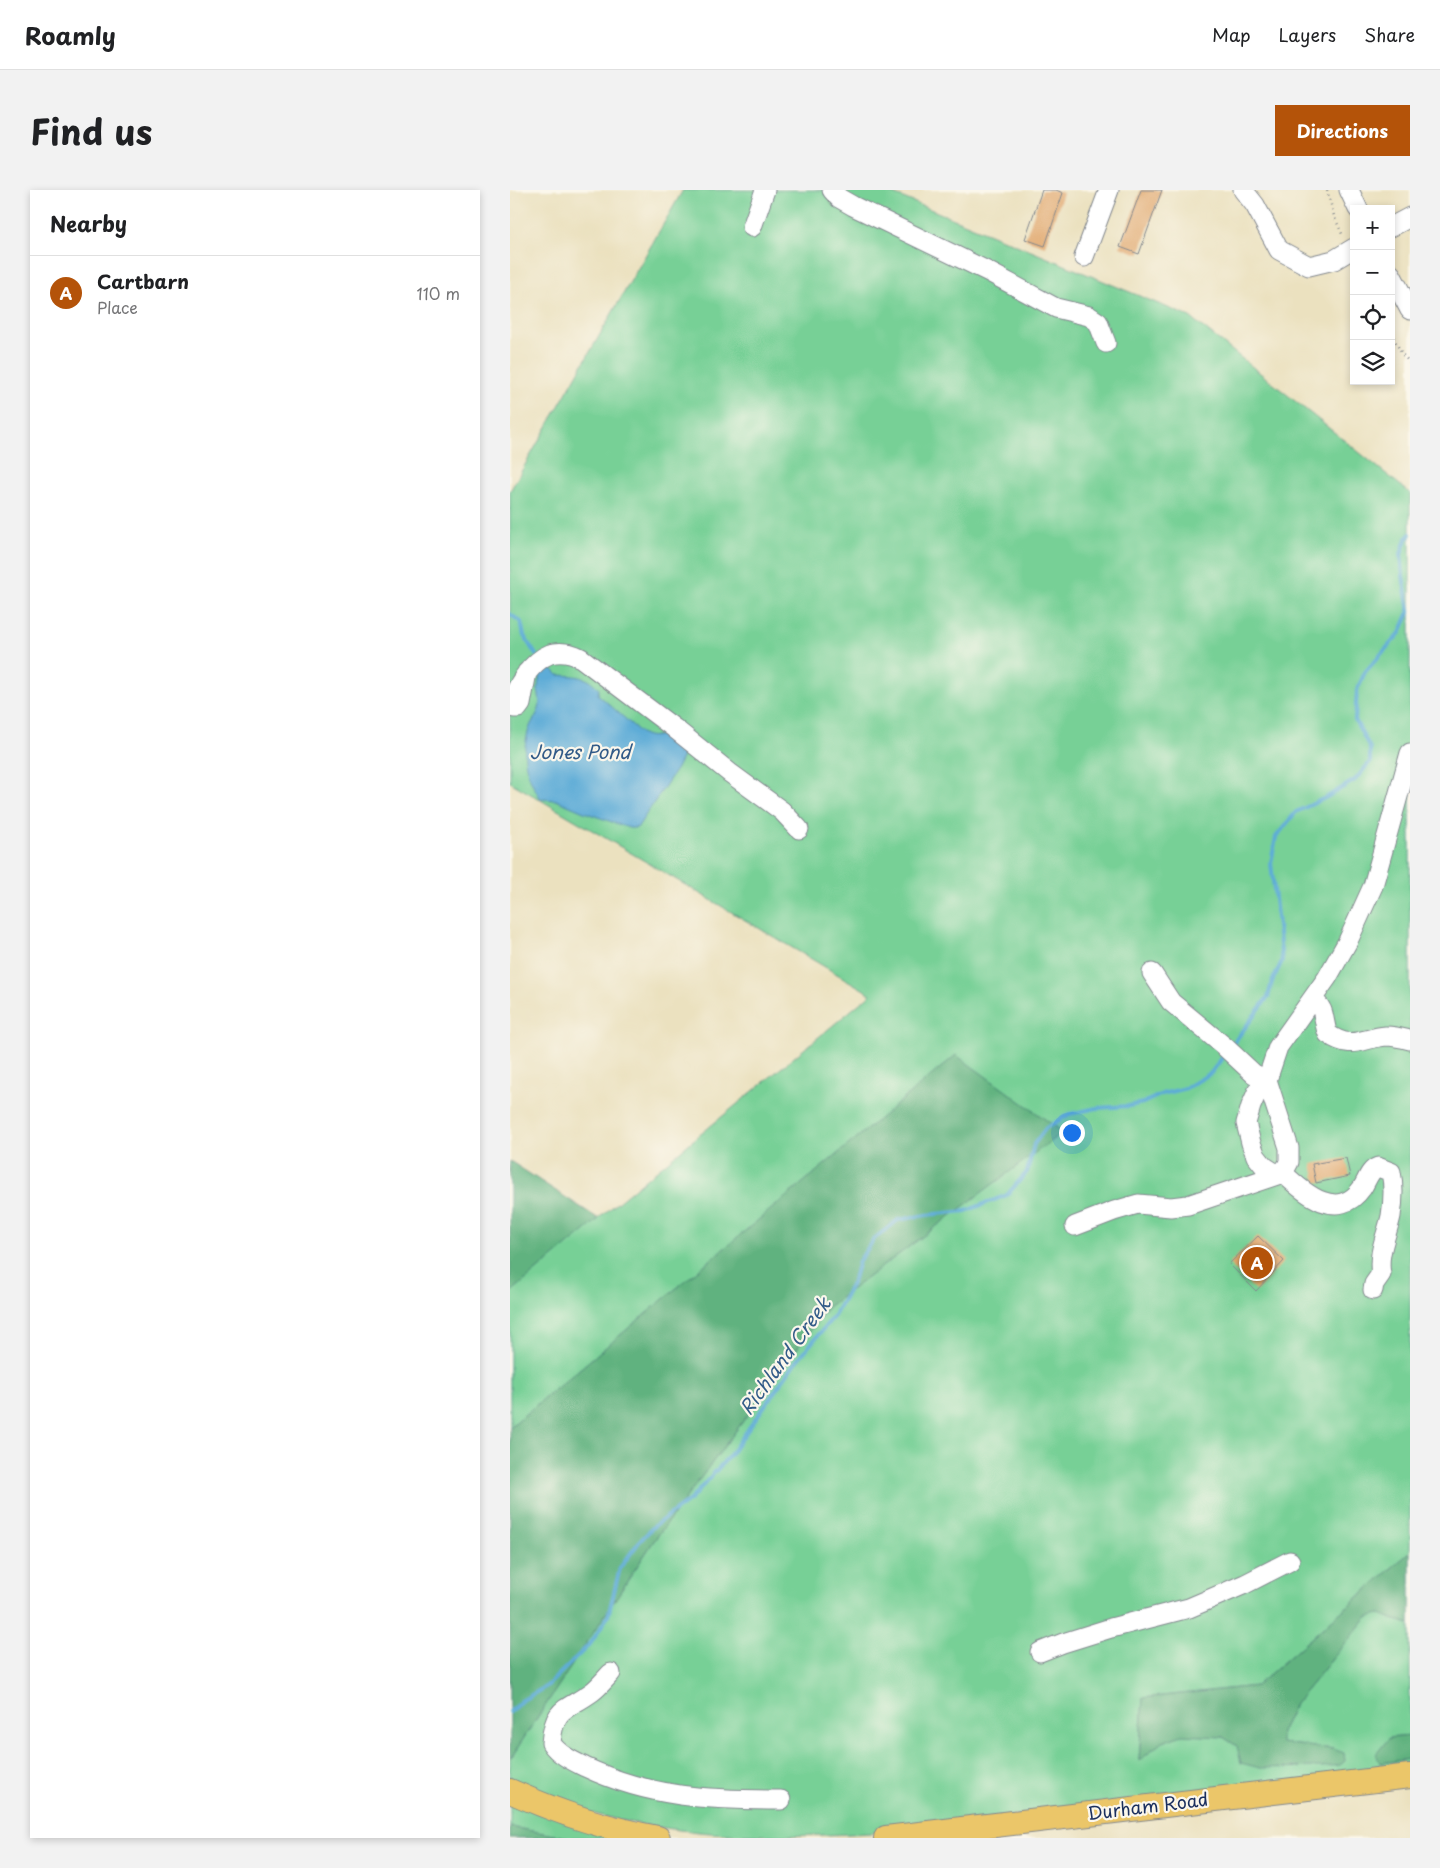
<!DOCTYPE html>
<meta charset="utf-8">
<style>
:root{--surface:#fff;--page:#f2f2f2;--text:#202124;--muted:#757577;--line:#e0e0e0;--accent:#b45309}
body{margin:0;font-family:"Playpen Sans",sans-serif;background:var(--page);color:var(--text)}
.controls{position:absolute;right:15px;top:15px;display:grid;overflow:hidden;border-radius:0px;box-shadow:0 2px 8px #0003}
.controls button{width:45px;height:45px;display:grid;place-items:center;padding:0;border:0;border-bottom:1px solid var(--line);background:var(--surface);color:var(--text);font:25px sans-serif}
.you{position:absolute;left:561px;top:942px;width:18px;height:18px;margin:-12px;border:4px solid #fff;border-radius:50%;background:#1a73e8;box-shadow:0 0 0 8px #1a73e833}
.badge{display:grid;place-items:center;width:32px;height:32px;border-radius:50%;background:var(--accent);color:#fff;font-size:16px;font-weight:700}
.pin{position:absolute;translate:-50% -50%;border:2px solid #fff;box-shadow:0 1px 5px #0006}
.list{margin:0;padding:0;list-style:none}
h2{display:flex;justify-content:space-between;align-items:center;height:65px;margin:0;padding:0 20px;font-size:21px}
h2 small{font-size:16px;font-weight:400;color:var(--muted)}
.list li{display:grid;grid-template-columns:32px 1fr auto;gap:15px;align-items:center;box-sizing:border-box;height:75px;padding:0 20px;border-top:1px solid var(--line)}
.list b{display:block;font-size:19px;white-space:nowrap}
.list p{margin:0;font-size:16px;white-space:nowrap;color:var(--muted)}
.list em{font-size:16px;font-style:normal;color:var(--muted)}
.icon{flex:none;width:28px;height:28px;fill:none;stroke:currentColor;stroke-width:2;stroke-linecap:round;stroke-linejoin:round}
.map{position:relative;flex:none;width:900px;height:1648px;overflow:hidden;border-radius:0px}
header{display:flex;align-items:center;gap:30px;box-sizing:border-box;height:70px;padding:0 25px;background:var(--surface);border-bottom:1px solid var(--line)}
header strong{font-size:24px}
nav{display:flex;gap:28px;margin-inline-start:auto;font-size:18px}
.intro{display:flex;align-items:center;justify-content:space-between;box-sizing:border-box;height:120px;padding:0 30px}
h1{margin:0;font-size:35px}
.button{padding:12px 22px;border-radius:0px;background:var(--accent);color:#fff;font-size:18px;font-weight:700}
main{display:flex;gap:30px;padding:0 30px}
aside{flex:1;background:var(--surface);border-radius:0px;box-shadow:0 2px 8px #0003}
.map>svg:first-child{display:block}
</style>
<header>
<strong>Roamly</strong>
<nav><a>Map</a><a>Layers</a><a>Share</a></nav>
</header>
<div class="intro"><h1>Find us</h1><a class="button">Directions</a></div>
<main>
<aside>
<h2>Nearby<small></small></h2>
<ul class="list">
<li><span class="badge">A</span><div><b>Cartbarn</b><p>Place</p></div><em>110 m</em></li>
</ul>
</aside>
<div class="map">
<svg width="900" height="1648" viewBox="0 0 900 1648">
<rect width="100%" height="100%" fill="#fbf7ec"/>
<filter id="ink" filterUnits="userSpaceOnUse"><feTurbulence type="fractalNoise" baseFrequency=".02" numOctaves="2"/><feDisplacementMap in="SourceGraphic" scale="10" xChannelSelector="R" yChannelSelector="G"/><feConvolveMatrix kernelMatrix="1 2 1 2 8 2 1 2 1" color-interpolation-filters="sRGB"/></filter>
<filter id="wash" filterUnits="userSpaceOnUse"><feTurbulence type="fractalNoise" baseFrequency=".0096" numOctaves="4" result="noise"/><feDisplacementMap in="SourceGraphic" scale="20" xChannelSelector="R" yChannelSelector="G"/><feGaussianBlur stdDeviation="1.12" result="paint"/><feColorMatrix in="noise" values="0 0 0 0 0 0 0 0 0 0 0 0 0 0 0 0 0 1.4 0 .05"/><feComposite in="paint" operator="in"/></filter>
<g filter="url(#wash)">
<rect width="100%" height="100%" fill="#ebe1bf"/>
<g fill="#77d096" stroke="#49807a">
<path d="M173 0H374L680 127 900 303V1362L746 1496 633 1508 629 1570 652 1552 672 1544 713 1547 727 1556 823 1559 770 1553 771 1542 785 1514 857 1427 870 1423 882 1429 900 1434V1546L879 1548 870 1573 900 1569V1577L361 1643C268 1648 174 1648 85 1624 56 1615 28 1601 0 1590V1569L143 1352 318 1117 552 942 446 866 0 1237V1101L361 804 0 592V301Z"/>
<polygon points="0,1609 113,1648 61,1648 0,1637"/>
</g>
<g fill="#61b27f" stroke="#3e706e">
<polygon points="446,865 553,942 318,1117 143,1352 0,1569 0,1237"/>
<polygon points="0,971 89,1029 0,1103"/>
<polygon points="900,1362 900,1434 882,1429 870,1424 857,1427 785,1514 771,1542 771,1553 823,1559 834,1563 835,1571 830,1575 813,1577 750,1578 731,1573 727,1556 713,1547 672,1545 652,1552 629,1571 633,1508 746,1496"/>
<polygon points="900,1546 900,1569 870,1573 866,1564 879,1548"/>
<polygon points="0,1637 61,1648 0,1648"/>
</g>
<path fill="#5dacd7" stroke="#3c6e9a" d="M38 475 48 485C65 486 77 485 89 499L88 505 91 507 131 543C139 548 147 548 154 542H159L176 560 167 578 127 638H119L74 622 46 610 31 609C16 585 10 567 19 539 21 532 27 526 29 519 31 513 29 506 28 499 28 492 30 484 33 477Z"/>
<g fill="none" stroke-linecap="round" stroke-linejoin="round">
<g stroke="#5dacd7" stroke-width="4">
<polyline points="0,424 11,432 14,446 26,465"/>
<polyline points="722,855 758,807 762,792 772,771 761,673 766,647 786,622 817,607 845,590 860,572 860,558 845,530 847,500 855,482 890,443 899,422 893,386 891,364 896,349 900,344"/>
<polyline points="0,1522 11,1511 37,1496 81,1453 98,1426 110,1378 129,1352 144,1336 181,1309 220,1265 284,1174 324,1126 343,1092 349,1071 364,1049 388,1030 416,1025 456,1021 497,1005 517,982 524,954 536,938 559,924 587,918 619,916 633,913 652,904 676,898 701,883 715,864"/>
</g>
</g>
<g id="blocks">
<g fill="#e0a66a">
<polygon points="532,0 546,0 553,3 535,56 515,49"/>
<polygon points="631,0 652,0 629,64 610,57"/>
<polygon points="836,968 840,986 806,993 802,974"/>
<polygon points="748,1046 774,1071 746,1101 719,1074"/>
</g>
</g>
</g>
<g filter="url(#ink)">
<use href="#blocks" fill-opacity="0" stroke="#83888e" stroke-width="1"/>
<g fill="none" stroke-linecap="round" stroke-linejoin="round">
<defs>
<g id="minor">
<polyline points="322,0 329,8 343,16 477,81 546,118 579,126 588,132 596,153"/>
<polyline points="733,0 745,15 769,60 799,76 824,70 844,58"/>
<polyline points="839,0 848,19"/>
<polyline points="242,37 255,0"/>
<polyline points="881,37 900,27"/>
<polyline points="574,67 599,0"/>
<polyline points="881,84 900,120"/>
<path d="M17 482 11 514 8 518H4C0 499 24 470 40 464 51 461 61 463 71 468L164 538 220 583 272 621 289 639"/>
<polyline points="642,783 661,812 714,856 744,884 757,890 779,958 779,972 773,983 763,982 754,976 746,966 741,953 736,933 741,916 748,900 757,890 768,857 817,788 838,751 863,696 900,563"/>
<path d="M803 810C817 820 812 830 818 844 842 861 852 848 876 846 884 846 892 848 900 850"/>
<path d="M565 1036 604 1021 628 1014 661 1017 678 1015 773 983C795 1004 828 1032 852 998 857 991 859 980 868 977L881 982C884 995 883 1013 881 1026 877 1045 867 1064 871 1084L864 1094 863 1100"/>
<polyline points="530,1462 553,1453 601,1438 679,1418 735,1394 780,1371"/>
<path d="M101 1483C95 1489 89 1497 82 1502 56 1521 44 1516 41 1553 49 1565 63 1571 75 1577 141 1608 200 1610 271 1610"/>
</g>
<g id="major">
<path d="M0 1601C47 1622 97 1639 148 1648"/>
<polyline points="376,1648 900,1586"/>
</g>
</defs>
<use href="#minor" stroke="#83888e" stroke-width="21"/>
<use href="#major" stroke="#83888e" stroke-width="26"/>
<g stroke="#83888e" stroke-width="2.5" stroke-dasharray="1 4" stroke-linecap="butt">
<polyline points="817,0 824,26 833,46"/>
<polyline points="881,143 892,164 900,173"/>
</g>
<use href="#minor" stroke="#fff" stroke-width="19"/>
<use href="#major" stroke="#ebc669" stroke-width="24"/>
</g>
</g>
<g text-anchor="middle" stroke-width="4.5" stroke-linejoin="round" paint-order="stroke">
<g font-size="18" fill="#1b2f5e" stroke="#fbf7ec">
<text transform="translate(638 1617) rotate(-7)" y="6">Durham Road</text>
</g>
<g font-size="19" font-style="italic" fill="#325b88" stroke="#fbf7ec">
<text x="70" y="569">Jones Pond</text>
<text transform="translate(275 1166) rotate(-54)" y="7">Richland Creek</text>
</g>
</g>
</svg>
<div class="controls">
<button>+</button>
<button>−</button>
<button><svg class="icon" aria-label="locate" viewBox="0 0 24 24"><circle cx="12" cy="12" r="6"/><path d="M12 2v4M12 18v4M2 12h4M18 12h4"/></svg></button>
<button><svg class="icon" aria-label="layers" viewBox="0 0 24 24"><path d="M12 4l9 5-9 5-9-5zM3 14l9 5 9-5"/></svg></button>
</div>
<div class="you"></div>
<div class="pin badge" style="left:747px;top:1073px">A</div>
</div>
</main>
